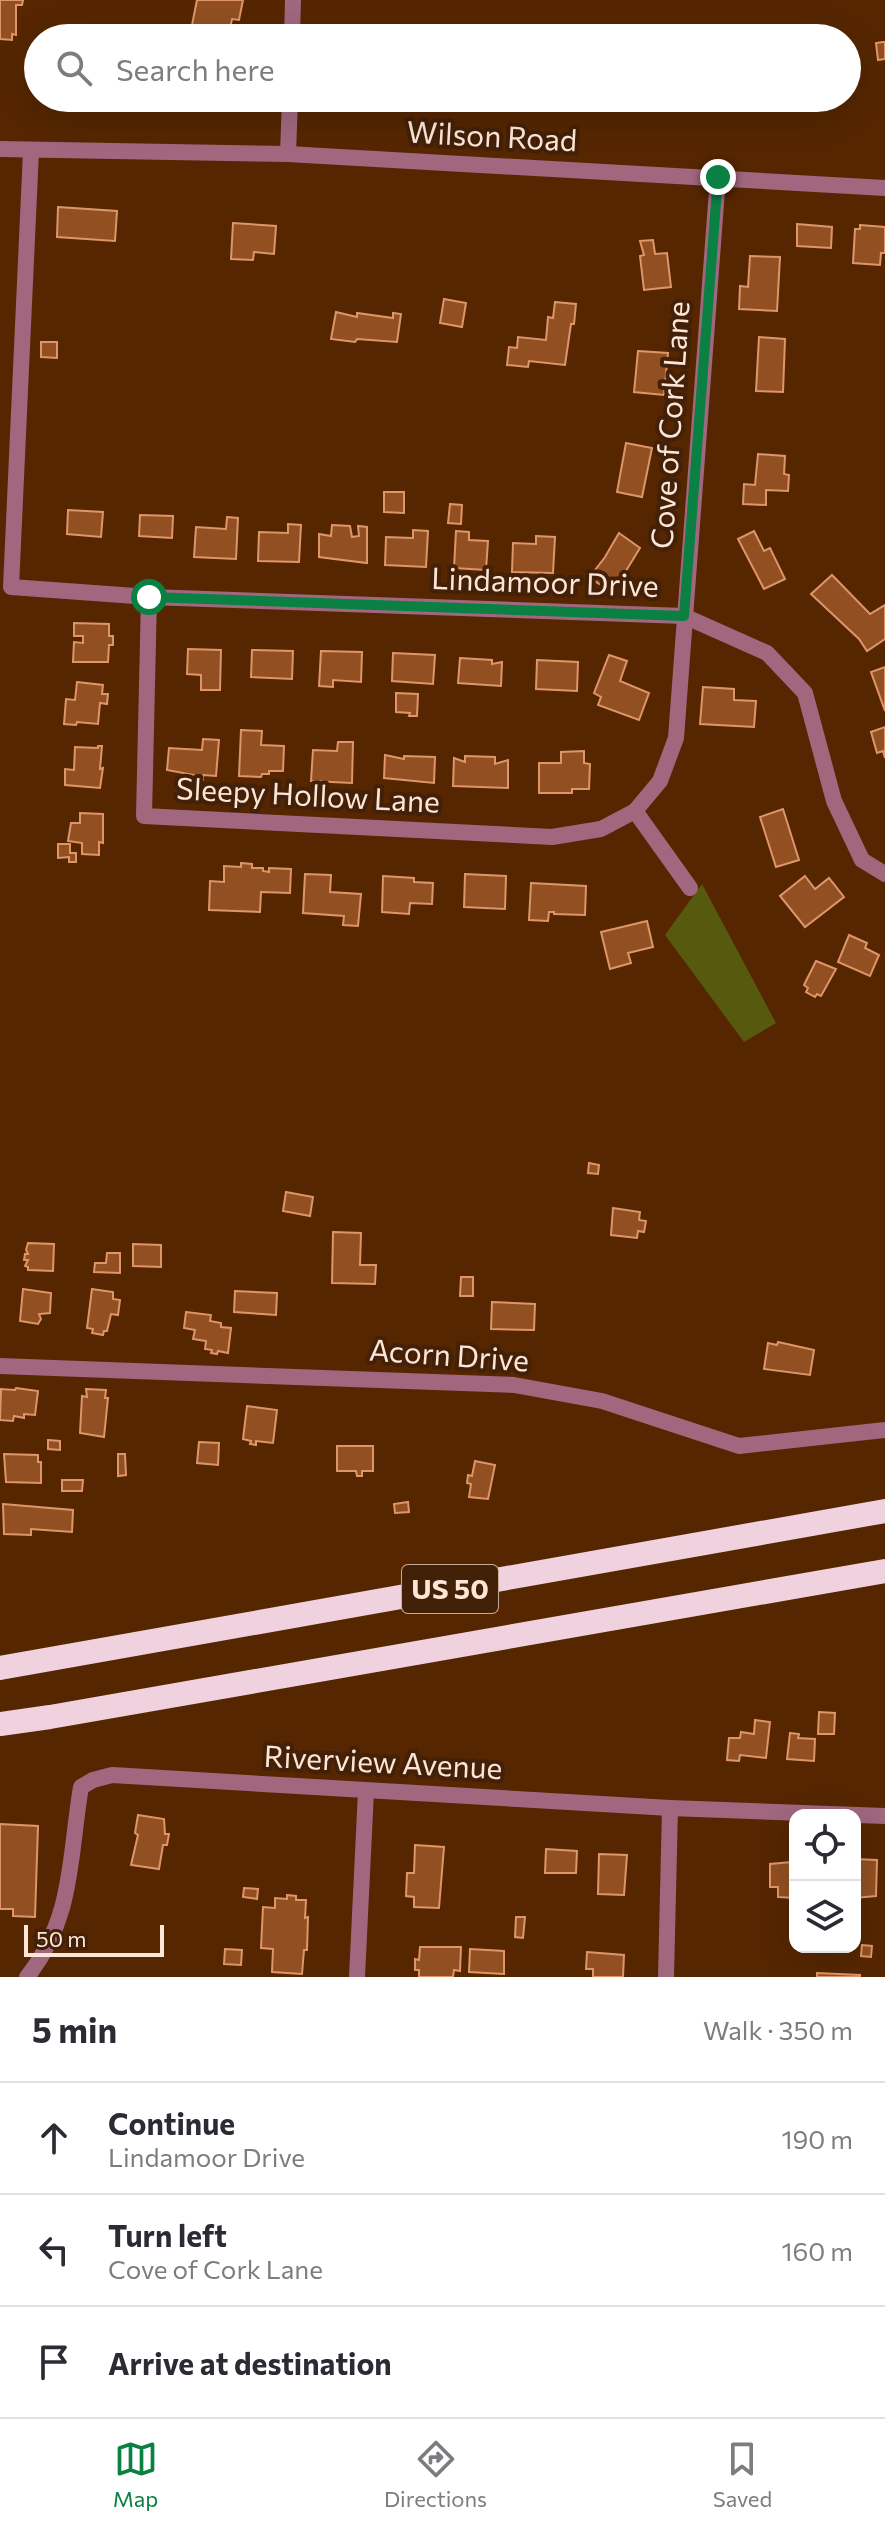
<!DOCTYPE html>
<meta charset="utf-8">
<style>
:root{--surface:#fff;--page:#f7f7f7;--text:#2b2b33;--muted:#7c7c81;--line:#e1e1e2;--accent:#0b8043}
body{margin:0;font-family:Commissioner,sans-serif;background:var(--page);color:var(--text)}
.controls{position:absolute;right:24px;bottom:24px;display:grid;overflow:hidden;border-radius:16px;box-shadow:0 8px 32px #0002}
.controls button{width:72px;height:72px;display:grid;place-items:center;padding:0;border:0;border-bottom:2px solid var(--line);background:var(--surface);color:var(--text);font:40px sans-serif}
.scale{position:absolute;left:24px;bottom:20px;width:140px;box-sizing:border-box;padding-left:8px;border:4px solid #fde6d8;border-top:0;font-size:22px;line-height:28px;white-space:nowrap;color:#fde6d8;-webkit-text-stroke:6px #432008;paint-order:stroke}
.stop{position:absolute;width:24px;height:24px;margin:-18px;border:6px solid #0b8043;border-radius:50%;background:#fff}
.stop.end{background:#0b8043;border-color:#fff;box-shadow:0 2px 8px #0008}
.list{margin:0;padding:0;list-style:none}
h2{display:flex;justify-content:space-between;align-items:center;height:104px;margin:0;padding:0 32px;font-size:34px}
h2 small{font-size:26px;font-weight:400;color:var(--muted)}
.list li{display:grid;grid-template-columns:52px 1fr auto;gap:24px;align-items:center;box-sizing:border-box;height:112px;padding:0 32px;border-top:2px solid var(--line)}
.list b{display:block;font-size:30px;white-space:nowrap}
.list p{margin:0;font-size:26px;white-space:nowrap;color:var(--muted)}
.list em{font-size:26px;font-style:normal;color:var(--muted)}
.icon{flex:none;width:44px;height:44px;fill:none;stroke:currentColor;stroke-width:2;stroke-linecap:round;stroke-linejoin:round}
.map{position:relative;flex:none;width:885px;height:1977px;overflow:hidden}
.search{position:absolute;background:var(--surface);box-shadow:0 8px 32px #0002;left:24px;right:24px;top:24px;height:88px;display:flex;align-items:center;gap:20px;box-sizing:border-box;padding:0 28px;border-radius:44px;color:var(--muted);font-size:30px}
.sheet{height:440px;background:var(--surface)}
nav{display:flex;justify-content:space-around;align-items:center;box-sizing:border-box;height:112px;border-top:2px solid var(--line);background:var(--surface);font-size:22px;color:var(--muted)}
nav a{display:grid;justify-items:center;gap:4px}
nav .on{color:var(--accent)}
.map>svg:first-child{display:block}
</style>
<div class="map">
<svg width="885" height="1977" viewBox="0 0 885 1977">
<rect width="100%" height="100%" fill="#552600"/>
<polygon fill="#575a0e" points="702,884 776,1023 744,1042 665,935"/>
<g fill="#914f22" stroke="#de9669" stroke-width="2">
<polygon points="0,0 23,0 22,5 16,5 16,35 12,34 12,40 0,39"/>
<polygon points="197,0 243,0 239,20 232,19 228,38 206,37 208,28 192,25"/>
<polygon points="578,29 584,34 588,30 596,38 568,38"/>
<polygon points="883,42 885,42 885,59 878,60 876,43"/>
<polygon points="114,98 138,98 138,100 136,100 136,106 116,106 117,99"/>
<polygon points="58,207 117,211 115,241 57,237"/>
<polygon points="233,223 276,226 274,254 254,252 253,260 231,259"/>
<polygon points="797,224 832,227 831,248 797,246"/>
<polygon points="860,225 885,227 885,253 881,253 880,265 853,263 855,229 860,229"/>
<polygon points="653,240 655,254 667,253 671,287 644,290 640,256 644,255 640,241"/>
<polygon points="750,256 780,257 777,311 739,309 740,286 748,287"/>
<polygon points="444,299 466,303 462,327 440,323"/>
<polygon points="555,302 576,304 574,324 571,324 565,365 529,361 528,367 507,365 509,347 517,348 518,337 546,340 548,317 553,318"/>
<polygon points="336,312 357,317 357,313 393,318 393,313 401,314 397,342 357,339 355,342 331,339"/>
<polygon points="759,337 785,339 783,392 756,391"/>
<polygon points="41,342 57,342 57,358 41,357"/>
<polygon points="638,351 668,353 664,395 634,392"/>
<polygon points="626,443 652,448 642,497 617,492"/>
<polygon points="758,454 785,456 784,474 789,475 788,491 766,490 766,505 743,504 744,484 755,485"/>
<polygon points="384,492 404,492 404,513 384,512"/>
<polygon points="450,504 462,505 461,524 448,523"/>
<polygon points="68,510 103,512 101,537 67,534"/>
<polygon points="140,515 173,516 172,538 139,536"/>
<polygon points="227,517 238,518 236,559 194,557 196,527 226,529"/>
<polygon points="288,524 301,525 299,562 258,561 259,532 288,533"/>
<polygon points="332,525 350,526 352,537 359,536 358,526 367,527 367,563 319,557 319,534 331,536"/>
<polygon points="413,530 428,531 426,567 385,565 386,537 413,538"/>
<polygon points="456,531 469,532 469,540 488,541 486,570 454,568"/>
<polygon points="754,531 764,551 770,548 785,579 764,589 738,539"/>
<polygon points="619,533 640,548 613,592 589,578 605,557"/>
<polygon points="536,536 555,537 553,573 512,572 513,543 536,544"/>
<polygon points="832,575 870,614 885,605 885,639 867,651 859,639 811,594"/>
<polygon points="74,623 109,624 109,636 113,636 113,645 109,645 108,662 73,662 74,642 83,643 83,636 74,636"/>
<polygon points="188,649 221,650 220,690 201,690 201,675 187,674"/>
<polygon points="252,650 293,651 292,679 251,677"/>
<polygon points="321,651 362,652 361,682 333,680 333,687 319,686"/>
<polygon points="393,653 435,655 433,684 392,681"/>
<polygon points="609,655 627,661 620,681 649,693 639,720 598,705 601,697 594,693"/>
<polygon points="460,658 492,660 492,664 502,662 501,686 458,683"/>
<polygon points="537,660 578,662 577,691 536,689"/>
<polygon points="885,667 885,711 871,672"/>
<polygon points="77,682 103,685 102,694 108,694 107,704 100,703 98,724 77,722 76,725 64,724 66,699 75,700"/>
<polygon points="703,687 734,689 734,700 756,701 754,727 700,724"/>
<polygon points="396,693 418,694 417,716 409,716 410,713 396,712"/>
<polygon points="885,727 885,758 883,751 877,753 871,732"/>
<polygon points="241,730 262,731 261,745 284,746 283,771 269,771 269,774 262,774 261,777 239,776"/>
<polygon points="203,739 219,740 216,776 203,775 203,780 194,780 194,775 167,770 169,748 202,750"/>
<polygon points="338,742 353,742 352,783 311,781 313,750 337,751"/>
<polygon points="98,746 102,746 100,769 103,768 100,788 65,785 65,769 74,770 75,747 98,748"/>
<polygon points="584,751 584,763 590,764 589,789 572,789 572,793 539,793 539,763 561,763 561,752"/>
<polygon points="385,755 404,759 404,756 435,757 434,783 384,778"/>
<polygon points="465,756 495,757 495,764 508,760 508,788 453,786 454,758 465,762"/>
<polygon points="783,809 799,860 776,867 760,817"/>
<polygon points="80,813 103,814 103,843 99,842 99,855 82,854 82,843 68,841 71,823 80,823"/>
<polygon points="58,844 70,844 70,853 76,853 76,862 69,862 69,857 58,858"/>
<polygon points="241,863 252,864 252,868 263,868 263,871 269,872 269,868 291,869 290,893 261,892 260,912 209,910 210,881 224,882 224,866 241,867"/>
<polygon points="305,874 331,875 330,892 361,894 358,926 343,925 344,916 303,913"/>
<polygon points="465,874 506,876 505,909 464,907"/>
<polygon points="383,876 414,878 414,882 433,883 432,904 410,903 409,914 382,912"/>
<polygon points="805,876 815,889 829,878 844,897 805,927 780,896"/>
<polygon points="531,883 586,886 585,915 554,914 554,912 549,912 548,921 529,920"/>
<polygon points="647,921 653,947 628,953 631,963 610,969 601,932"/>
<polygon points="849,935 867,943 865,948 879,955 870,976 838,962"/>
<polygon points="816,961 836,969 821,996 817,994 815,997 806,992 808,988 804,985"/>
<polygon points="589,1163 599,1165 598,1174 588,1173"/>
<polygon points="286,1192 313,1197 310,1216 283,1211"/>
<polygon points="613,1208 640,1212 639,1220 646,1221 644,1232 638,1231 637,1238 611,1235"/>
<polygon points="333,1232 361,1233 360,1265 376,1265 375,1284 332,1283"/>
<polygon points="28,1243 54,1244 53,1271 28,1270 28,1267 25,1266 28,1260 24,1260 25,1254 28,1254 26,1250"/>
<polygon points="133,1244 161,1245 161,1267 133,1266"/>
<polygon points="107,1253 120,1253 120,1273 94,1272 95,1263 106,1263"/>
<polygon points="461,1277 473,1277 473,1296 460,1296"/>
<polygon points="23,1289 51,1293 50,1313 39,1314 41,1319 38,1324 20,1321"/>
<polygon points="92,1289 113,1292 113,1299 120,1300 118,1315 111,1314 107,1331 104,1331 103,1335 92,1333 93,1329 87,1328"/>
<polygon points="235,1291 277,1293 276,1315 234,1312"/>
<polygon points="492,1302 535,1304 534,1330 491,1329"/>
<polygon points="186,1312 211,1315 210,1321 221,1323 221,1327 231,1328 228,1353 218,1351 217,1354 211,1353 212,1350 205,1349 206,1341 193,1339 195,1330 184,1328"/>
<polygon points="778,1342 814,1350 810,1375 764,1369 768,1343 777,1345"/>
<polygon points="16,1388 38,1391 35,1415 24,1414 24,1418 14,1416 13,1421 0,1420 1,1389 15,1390"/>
<polygon points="86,1389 106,1390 105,1398 108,1398 104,1437 80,1433 82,1396 87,1397"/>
<polygon points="247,1406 277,1410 273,1443 256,1441 256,1445 250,1444 251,1441 243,1439"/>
<polygon points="48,1440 60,1441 60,1450 48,1449"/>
<polygon points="199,1442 219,1443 218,1465 197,1463"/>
<polygon points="337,1446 373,1446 373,1471 362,1471 362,1476 357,1476 356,1471 337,1471"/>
<polygon points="4,1454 38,1455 38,1462 41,1462 41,1483 6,1482"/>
<polygon points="118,1454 125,1454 126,1475 118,1476"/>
<polygon points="475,1461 495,1465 488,1499 469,1497 471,1484 467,1483 468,1475 472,1476"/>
<polygon points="62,1480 83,1480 82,1491 62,1491"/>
<polygon points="408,1502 409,1512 395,1513 394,1504"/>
<polygon points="3,1504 73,1510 72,1532 31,1529 31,1535 4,1534"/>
<polygon points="819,1712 835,1713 834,1734 818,1734"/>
<polygon points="755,1720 770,1722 766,1758 740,1755 739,1761 727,1760 729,1738 740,1738 741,1732 754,1734"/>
<polygon points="790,1733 799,1734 798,1738 815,1739 814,1761 787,1759"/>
<polygon points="138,1815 164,1819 165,1834 169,1834 167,1845 163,1845 159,1869 131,1865 138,1835 135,1833"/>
<polygon points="0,1824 38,1826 35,1917 13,1916 13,1909 0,1909"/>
<polygon points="415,1845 444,1847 439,1908 414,1907 414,1897 406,1896 407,1873 414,1873"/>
<polygon points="546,1849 577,1851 576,1873 545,1873"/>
<polygon points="599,1854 627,1855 624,1895 598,1894"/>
<polygon points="855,1859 877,1860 876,1896 855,1898"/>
<polygon points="792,1862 795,1862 795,1898 778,1897 778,1887 770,1887 770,1864"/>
<polygon points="244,1888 258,1889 257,1899 243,1897"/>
<polygon points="287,1895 296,1896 296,1900 306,1900 305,1918 308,1917 307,1950 304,1950 302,1974 272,1972 273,1949 261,1948 263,1907 275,1908 275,1898 287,1899"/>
<polygon points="516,1917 525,1917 523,1938 515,1937"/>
<polygon points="862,1945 872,1946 871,1957 861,1956"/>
<polygon points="420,1947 461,1947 460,1971 454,1970 453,1977 419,1977 419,1970 415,1970 415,1959 419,1960"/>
<polygon points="225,1949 242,1950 241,1965 224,1964"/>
<polygon points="470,1949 504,1951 504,1974 469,1972"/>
<polygon points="587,1952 624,1955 623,1977 593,1977 593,1969 586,1969"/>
<polygon points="817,1973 860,1975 860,1977 817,1977"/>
</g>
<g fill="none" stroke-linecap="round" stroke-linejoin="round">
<g stroke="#a0677f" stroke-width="16">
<polyline points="292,38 293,0"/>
<polyline points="0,149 288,154 885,188"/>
<polyline points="31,151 11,587 149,597 684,616 767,653 805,693 834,801 862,860 885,874"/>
<polyline points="288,154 290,98"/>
<polyline points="149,597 144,816 552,837 601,829 635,811"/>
<polyline points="690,888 635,811 660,781 676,738 718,177"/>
<polyline points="0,1366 514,1385 602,1401 739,1446 885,1430"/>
<path d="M27 1977C74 1918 69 1857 81 1787L93 1780 112 1775 670 1808 885 1816"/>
<polyline points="357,1977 366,1791"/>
<polyline points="666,1977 670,1808"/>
</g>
<g stroke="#efd2de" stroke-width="24">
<polyline points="0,1668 885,1511"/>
<polyline points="0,1724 50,1717 885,1571"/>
</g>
</g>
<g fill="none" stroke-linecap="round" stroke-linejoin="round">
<polyline stroke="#0b8043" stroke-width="10" points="149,597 684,616 718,177"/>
</g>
<g text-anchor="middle" stroke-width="8" stroke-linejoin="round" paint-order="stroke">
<rect fill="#432008" stroke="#c5ab9a" stroke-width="2" x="402" y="1565" width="96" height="48" rx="6"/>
<g font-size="28" font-weight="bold" fill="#fde6d8">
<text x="450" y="1599">US 50</text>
</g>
<g font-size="30" fill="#fde6d8" stroke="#432008">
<text transform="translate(492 137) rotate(3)" y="10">Wilson Road</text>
<text transform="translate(671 425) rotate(-86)" y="10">Cove of Cork Lane</text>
<text transform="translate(545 583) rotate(2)" y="10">Lindamoor Drive</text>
<text transform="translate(308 796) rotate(3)" y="10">Sleepy Hollow Lane</text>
<text transform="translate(449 1356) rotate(4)" y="10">Acorn Drive</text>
<text transform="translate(383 1763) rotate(3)" y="10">Riverview Avenue</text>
</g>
</g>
</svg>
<div class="controls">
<button><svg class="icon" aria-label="locate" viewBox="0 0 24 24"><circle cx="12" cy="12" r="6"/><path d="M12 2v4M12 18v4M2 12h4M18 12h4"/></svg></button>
<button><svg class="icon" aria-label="layers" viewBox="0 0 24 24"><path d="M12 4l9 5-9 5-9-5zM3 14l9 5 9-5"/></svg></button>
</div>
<div class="scale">50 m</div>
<div class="stop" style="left:149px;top:597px"></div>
<div class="stop end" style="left:718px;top:177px"></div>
<div class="search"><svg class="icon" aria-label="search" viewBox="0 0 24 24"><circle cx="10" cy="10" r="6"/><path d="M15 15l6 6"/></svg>Search here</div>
</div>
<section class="sheet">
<h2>5 min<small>Walk · 350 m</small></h2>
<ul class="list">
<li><svg class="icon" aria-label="ahead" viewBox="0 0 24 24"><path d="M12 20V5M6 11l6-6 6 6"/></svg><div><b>Continue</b><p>Lindamoor Drive</p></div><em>190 m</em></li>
<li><svg class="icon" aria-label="left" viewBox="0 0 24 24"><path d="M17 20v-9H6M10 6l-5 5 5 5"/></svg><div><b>Turn left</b><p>Cove of Cork Lane</p></div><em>160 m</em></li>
<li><svg class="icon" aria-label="arrive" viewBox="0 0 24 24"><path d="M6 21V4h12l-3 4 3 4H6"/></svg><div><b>Arrive at destination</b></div></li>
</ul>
</section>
<nav>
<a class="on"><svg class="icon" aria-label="map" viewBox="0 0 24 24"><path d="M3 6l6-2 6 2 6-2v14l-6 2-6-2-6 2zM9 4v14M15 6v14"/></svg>Map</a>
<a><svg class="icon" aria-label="directions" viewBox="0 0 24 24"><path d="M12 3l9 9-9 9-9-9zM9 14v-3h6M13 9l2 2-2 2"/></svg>Directions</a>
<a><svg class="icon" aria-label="saved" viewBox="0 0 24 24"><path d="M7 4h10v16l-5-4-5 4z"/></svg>Saved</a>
</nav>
